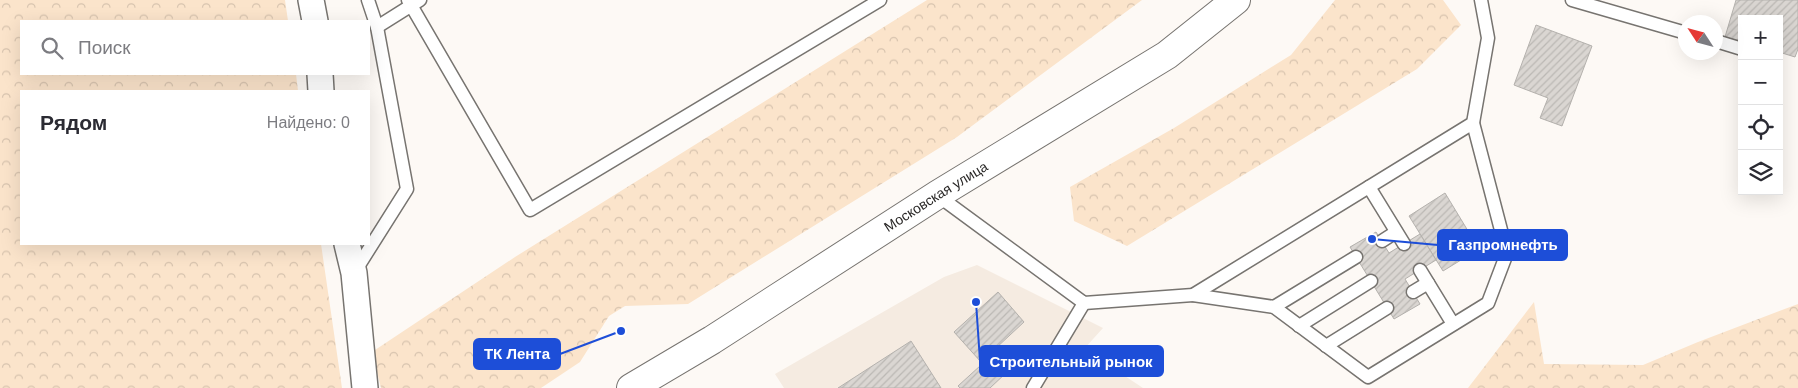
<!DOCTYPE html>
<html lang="ru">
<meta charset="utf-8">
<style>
:root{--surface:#fff;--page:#f7f7f7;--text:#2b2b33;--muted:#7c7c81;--line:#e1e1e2}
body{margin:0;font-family:Arial,sans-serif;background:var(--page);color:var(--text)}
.controls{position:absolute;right:15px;top:15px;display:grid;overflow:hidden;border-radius:0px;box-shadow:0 5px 20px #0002}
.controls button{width:45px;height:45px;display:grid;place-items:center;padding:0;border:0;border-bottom:1px solid var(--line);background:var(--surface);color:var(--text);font:25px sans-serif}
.compass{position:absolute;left:1678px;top:15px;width:45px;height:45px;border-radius:50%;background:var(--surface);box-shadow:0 5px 20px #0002;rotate:306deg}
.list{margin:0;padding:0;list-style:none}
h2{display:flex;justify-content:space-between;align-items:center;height:65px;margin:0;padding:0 20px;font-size:21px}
h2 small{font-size:16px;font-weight:400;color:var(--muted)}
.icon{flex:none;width:28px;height:28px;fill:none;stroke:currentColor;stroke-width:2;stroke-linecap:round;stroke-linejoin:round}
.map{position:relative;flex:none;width:1798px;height:388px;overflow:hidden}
.search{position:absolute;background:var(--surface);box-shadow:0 5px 20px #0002;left:20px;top:20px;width:350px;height:55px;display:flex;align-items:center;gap:12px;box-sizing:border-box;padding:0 18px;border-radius:0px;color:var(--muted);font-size:19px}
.panel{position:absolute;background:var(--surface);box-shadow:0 5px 20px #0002;left:20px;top:90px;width:350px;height:155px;border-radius:0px}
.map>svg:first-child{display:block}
</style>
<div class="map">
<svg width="1798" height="388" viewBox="0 0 1798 388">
<defs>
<pattern id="forest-crowns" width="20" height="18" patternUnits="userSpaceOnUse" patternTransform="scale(1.25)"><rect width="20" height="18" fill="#fbe4cb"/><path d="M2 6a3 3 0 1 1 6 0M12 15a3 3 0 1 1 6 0" fill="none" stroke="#d7c3ae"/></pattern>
<pattern id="building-hatch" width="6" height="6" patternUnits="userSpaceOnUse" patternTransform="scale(1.25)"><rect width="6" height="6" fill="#dad6d2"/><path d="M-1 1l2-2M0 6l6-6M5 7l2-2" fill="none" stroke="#bbb8b4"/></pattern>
</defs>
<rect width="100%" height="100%" fill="#fdf9f5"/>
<polygon fill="#f5ebe1" points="977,265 1103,328 1084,349 1143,388 784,388 775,374 944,277"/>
<g fill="url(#forest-crowns)">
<polygon points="0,0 285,0 288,21 21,21 21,74 296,74 298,91 21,91 21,244 321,244 342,388 0,388"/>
<polygon points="927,0 1142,0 957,137 688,304 625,306 609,316 580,362 541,388 381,388 372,352 515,257"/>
<polygon points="1335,0 1443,0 1461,25 1417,69 1127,246 1074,221 1070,187 1174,128 1291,55"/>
<polygon points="1534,302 1544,364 1643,365 1698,342 1798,304 1798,388 1468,388"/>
</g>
<g fill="url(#building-hatch)" stroke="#b4b1ad">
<polygon points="1736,0 1798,0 1798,49 1795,57 1779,52 1779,19 1742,19 1742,42 1725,37"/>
<polygon points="1536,25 1592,46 1562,126 1540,118 1548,98 1514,85"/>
<polygon points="1445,193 1479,249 1443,271 1409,216"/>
<polygon points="1376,232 1389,253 1420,234 1436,260 1405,279 1420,304 1394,319 1350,247"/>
<polygon points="998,292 1024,322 981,362 954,332"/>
<polygon points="911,341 941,388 838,388"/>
<polygon points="992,355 1007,372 990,388 960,388 958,386"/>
</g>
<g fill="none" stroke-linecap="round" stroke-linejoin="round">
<defs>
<g id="service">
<polyline points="408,0 530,210 880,0"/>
<polyline points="1572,0 1686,33"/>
<polyline points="377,27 420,0"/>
<polyline points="1716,41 1742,49"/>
<polyline points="1369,187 1404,244"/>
<polyline points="937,195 1084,303 1193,295 1473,123 1488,38 1481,0"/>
<polyline points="1382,241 1396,232"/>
<polyline points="1420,270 1453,324"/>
<polyline points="354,273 407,189 377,27 368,0"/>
<polyline points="1413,292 1428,283"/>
<polyline points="1193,295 1274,307 1368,377 1488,303 1507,253 1473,123"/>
<polyline points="1274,307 1356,257"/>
<polyline points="1299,326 1371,281"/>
<polyline points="1326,346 1387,308"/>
<polyline points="1033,388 1084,303"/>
</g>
<g id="minor">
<polyline points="311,0 315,21"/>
<polyline points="320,74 321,91"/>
<polyline points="347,244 354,273 365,388"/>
</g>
<g id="primary">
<path id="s1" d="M631 388 712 340 937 195 1167 55 1236 0"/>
</g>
</defs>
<use href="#service" stroke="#777470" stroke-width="15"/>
<use href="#minor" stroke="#777470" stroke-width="28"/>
<use href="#primary" stroke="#777470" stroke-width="30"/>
<use href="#service" stroke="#fff" stroke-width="12"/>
<use href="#minor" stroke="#fff" stroke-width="25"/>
<use href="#primary" stroke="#fff" stroke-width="28"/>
</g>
<g text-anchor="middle" stroke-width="4" stroke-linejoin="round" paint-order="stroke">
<g font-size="14" fill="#282625" stroke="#fff">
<text dy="5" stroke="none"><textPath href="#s1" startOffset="360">Московская улица</textPath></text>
</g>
</g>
<path fill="none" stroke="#1d4ed8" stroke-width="2" d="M1372 239L1438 245M621 331L560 354M976 302L980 361"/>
<g fill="#1d4ed8" stroke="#fff" stroke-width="2">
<circle cx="1372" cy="239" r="5"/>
<circle cx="621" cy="331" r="5"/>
<circle cx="976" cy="302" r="5"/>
</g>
<g fill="#1d4ed8" stroke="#1d4ed8" stroke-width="2">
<rect x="1438" y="230" width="129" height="30" rx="5"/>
<rect x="474" y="339" width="86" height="30" rx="5"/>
<rect x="980" y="346" width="183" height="30" rx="5"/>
</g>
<g font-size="15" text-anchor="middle" font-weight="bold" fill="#fff">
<text x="1503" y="250">Газпромнефть</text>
<text x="517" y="359">ТК Лента</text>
<text x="1071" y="367">Строительный рынок</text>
</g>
</svg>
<div class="controls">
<button>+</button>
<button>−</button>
<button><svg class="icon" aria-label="locate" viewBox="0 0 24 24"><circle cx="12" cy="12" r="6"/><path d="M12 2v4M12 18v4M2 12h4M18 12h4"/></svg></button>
<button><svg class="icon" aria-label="layers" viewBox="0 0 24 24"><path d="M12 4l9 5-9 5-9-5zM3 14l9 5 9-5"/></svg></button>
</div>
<svg class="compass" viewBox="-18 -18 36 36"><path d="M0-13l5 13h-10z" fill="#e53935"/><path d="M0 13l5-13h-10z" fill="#7c7c81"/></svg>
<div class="search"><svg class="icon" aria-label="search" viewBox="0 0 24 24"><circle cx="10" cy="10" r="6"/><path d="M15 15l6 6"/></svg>Поиск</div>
<section class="panel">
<h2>Рядом<small>Найдено: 0</small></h2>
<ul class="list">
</ul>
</section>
</div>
